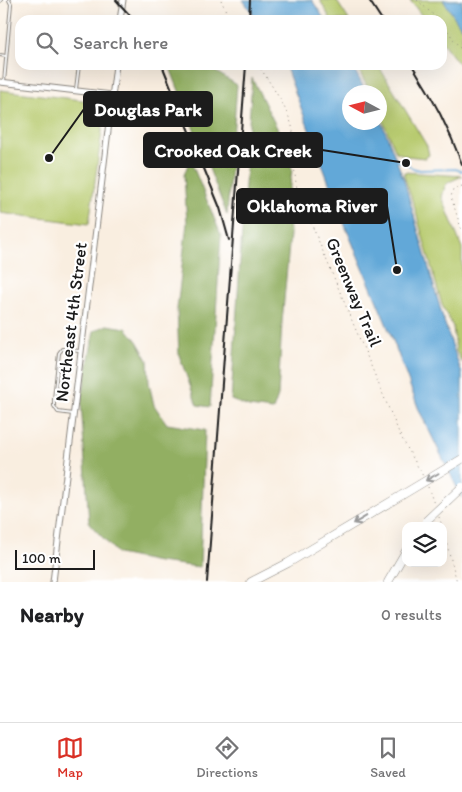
<!DOCTYPE html>
<style>
:root{--surface:#fff;--page:#f2f2f2;--text:#202124;--muted:#757577;--line:#e0e0e0;--accent:#d93025}
body{margin:0;font-family:Itim,sans-serif;background:var(--page);color:var(--text)}
.controls{position:absolute;right:15px;bottom:15px;display:grid;overflow:hidden;border-radius:10px;box-shadow:0 5px 20px #0002}
.controls button{width:45px;height:45px;display:grid;place-items:center;padding:0;border:0;border-bottom:1px solid var(--line);background:var(--surface);color:var(--text);font:25px sans-serif}
.compass{position:absolute;left:342px;top:85px;width:45px;height:45px;border-radius:50%;background:var(--surface);box-shadow:0 5px 20px #0002;rotate:277deg}
.scale{position:absolute;left:15px;bottom:12px;width:80px;box-sizing:border-box;padding-left:5px;border:2px solid #1c1c1c;border-top:0;font-size:14px;line-height:18px;white-space:nowrap;color:#1c1c1c;-webkit-text-stroke:4px #fff;paint-order:stroke}
.list{margin:0;padding:0;list-style:none}
h2{display:flex;justify-content:space-between;align-items:center;height:65px;margin:0;padding:0 20px;font-size:21px}
h2 small{font-size:16px;font-weight:400;color:var(--muted)}
.icon{flex:none;width:28px;height:28px;fill:none;stroke:currentColor;stroke-width:2;stroke-linecap:round;stroke-linejoin:round}
.map{position:relative;flex:none;width:462px;height:582px;overflow:hidden}
.search{position:absolute;background:var(--surface);box-shadow:0 5px 20px #0002;left:15px;right:15px;top:15px;height:55px;display:flex;align-items:center;gap:12px;box-sizing:border-box;padding:0 18px;border-radius:15px;color:var(--muted);font-size:19px}
.sheet{height:140px;background:var(--surface)}
nav{display:flex;justify-content:space-around;align-items:center;box-sizing:border-box;height:70px;border-top:1px solid var(--line);background:var(--surface);font-size:14px;color:var(--muted)}
nav a{display:grid;justify-items:center;gap:2px}
nav .on{color:var(--accent)}
.map>svg:first-child{display:block}
</style>
<div class="map">
<svg width="462" height="582" viewBox="0 0 462 582">
<rect width="100%" height="100%" fill="#fff"/>
<filter id="ink" filterUnits="userSpaceOnUse"><feTurbulence type="fractalNoise" baseFrequency=".02" numOctaves="2"/><feDisplacementMap in="SourceGraphic" scale="10" xChannelSelector="R" yChannelSelector="G"/><feConvolveMatrix kernelMatrix="1 2 1 2 8 2 1 2 1" color-interpolation-filters="sRGB"/></filter>
<filter id="wash" filterUnits="userSpaceOnUse"><feTurbulence type="fractalNoise" baseFrequency=".0096" numOctaves="4" result="noise"/><feDisplacementMap in="SourceGraphic" scale="20" xChannelSelector="R" yChannelSelector="G"/><feGaussianBlur stdDeviation="1.12" result="paint"/><feColorMatrix in="noise" values="0 0 0 0 0 0 0 0 0 0 0 0 0 0 0 0 0 1.4 0 .05"/><feComposite in="paint" operator="in"/></filter>
<g filter="url(#wash)">
<rect width="100%" height="100%" fill="#f9eee0"/>
<g fill="#b8cb6f" stroke="#6a7446">
<polygon points="320,0 336,0 349,20 331,20"/>
<polygon points="410,0 462,0 462,68 442,42 442,20 425,20"/>
<polygon points="356,65 378,65 427,146 429,155 425,158 407,156 396,152 380,114 380,92 370,92"/>
<polygon points="0,90 106,103 89,224 0,213"/>
<polygon points="404,172 462,176 449,182 445,186 442,197 462,248 462,363 456,351 453,327 442,305 415,209 404,176"/>
</g>
<g fill="#92af62" stroke="#57663f">
<polygon points="169,65 205,65 237,85 227,215"/>
<polygon points="252,78 286,146 292,170 288,200 290,234 282,322 278,396 273,410 249,407 231,400"/>
<polygon points="190,159 221,235 210,407 197,405 179,355 177,309 187,223 184,175"/>
<polygon points="107,325 126,328 137,341 148,360 149,383 154,405 167,424 205,430 200,567 158,562 118,554 89,523 81,402 94,331"/>
</g>
<g fill="#62a8d8" stroke="#3f627a">
<polygon points="243,0 312,0 325,20 257,20"/>
<polygon points="443,0 462,0 462,29"/>
<polygon points="285,65 352,65 366,92 350,92 350,122 380,122 380,119 386,133 404,180 443,318 462,374 462,498 419,410 391,335 344,223"/>
</g>
<g fill="none" stroke-linecap="round" stroke-linejoin="round">
<polyline stroke="#62a8d8" stroke-width="2" points="395,160 406,163 412,168 420,170 455,169 462,171"/>
</g>
</g>
<g filter="url(#ink)">
<g fill="none" stroke-linecap="round" stroke-linejoin="round">
<defs>
<g id="service">
<polyline points="0,1 1,0"/>
<polyline points="0,55 6,56"/>
<polyline points="4,82 11,4 9,0"/>
<polyline points="76,89 79,65"/>
<polyline points="73,414 58,412 54,406 54,399 59,353 62,349 79,351"/>
</g>
<g id="tertiary">
<polyline points="120,20 123,0"/>
<polyline points="0,82 112,95"/>
<polyline points="53,582 116,65"/>
</g>
<g id="motorway">
<polyline points="251,582 288,563 402,495"/>
<polyline points="388,582 406,551"/>
</g>
</defs>
<use href="#service" stroke="#8a857e" stroke-width="4"/>
<use href="#tertiary" stroke="#8a857e" stroke-width="7"/>
<use href="#motorway" stroke="#8a857e" stroke-width="9"/>
<g stroke="#8a857e" stroke-width="1" stroke-dasharray="1 4" stroke-linecap="butt">
<polyline points="186,0 196,0"/>
<polyline points="221,0 230,20"/>
<polyline points="417,0 439,20"/>
<polyline points="442,23 462,51"/>
<path d="M258 65C268 79 288 110 292 126 296 148 292 170 298 192L400 435 423 476"/>
<polyline points="462,186 453,189 451,197 462,231"/>
<polyline points="428,487 434,504"/>
<polyline points="439,517 442,526"/>
<polyline points="443,530 457,582"/>
</g>
<use href="#service" stroke="#fff" stroke-width="2"/>
<use href="#tertiary" stroke="#fff" stroke-width="5"/>
<use href="#motorway" stroke="#fff" stroke-width="8"/>
<g stroke="#1c1c1c" stroke-width="2">
<polyline points="116,0 134,20"/>
<polyline points="369,0 382,20"/>
<polyline points="249,20 250,0"/>
<polyline points="162,65 220,208 229,240"/>
<path d="M412 65C432 96 449 129 462 164"/>
<polyline points="207,582 246,65"/>
</g>
<defs>
<g id="motorway-bridge">
<polyline points="402,495 462,459"/>
<polyline points="426,521 462,487"/>
</g>
</defs>
<use href="#motorway-bridge" stroke="#8a857e" stroke-width="9" stroke-linecap="butt"/>
<use href="#motorway-bridge" stroke="#fff" stroke-width="8"/>
</g>
<defs><path id="oneway-shaft" d="M-6 0H5M1.5-3L5.5 0L1.5 3" fill="none" stroke-width="1.6" stroke-linecap="round" stroke-linejoin="round" transform="scale(1.25)"/></defs>
<g stroke="#999">
<use href="#oneway-shaft" transform="translate(432 477) rotate(150)"/>
<use href="#oneway-shaft" transform="translate(360 520) rotate(149)"/>
</g>
</g>
<g text-anchor="middle" stroke-width="4.5" stroke-linejoin="round" paint-order="stroke">
<g font-size="18" fill="#1c1c1c" stroke="#fff">
<text transform="translate(354 292) rotate(67)" y="6">Greenway Trail</text>
<text transform="translate(71 322) rotate(-83)" y="6">Northeast 4th Street</text>
</g>
</g>
<path fill="none" stroke="#1c1c1c" stroke-width="2" d="M49 158L84 109M406 163L322 150M397 270L387 206"/>
<g fill="#1c1c1c" stroke="#fff" stroke-width="2">
<circle cx="49" cy="158" r="5"/>
<circle cx="406" cy="163" r="5"/>
<circle cx="397" cy="270" r="5"/>
</g>
<g fill="#1c1c1c" stroke="#1c1c1c" stroke-width="2">
<rect x="84" y="92" width="128" height="34" rx="5"/>
<rect x="144" y="133" width="178" height="34" rx="5"/>
<rect x="237" y="189" width="150" height="34" rx="5"/>
</g>
<g font-size="19" text-anchor="middle" font-weight="bold" fill="#fff">
<text x="148" y="116">Douglas Park</text>
<text x="233" y="157">Crooked Oak Creek</text>
<text x="312" y="212">Oklahoma River</text>
</g>
</svg>
<div class="controls">
<button><svg class="icon" aria-label="layers" viewBox="0 0 24 24"><path d="M12 4l9 5-9 5-9-5zM3 14l9 5 9-5"/></svg></button>
</div>
<svg class="compass" viewBox="-18 -18 36 36"><path d="M0-13l5 13h-10z" fill="#e53935"/><path d="M0 13l5-13h-10z" fill="#757577"/></svg>
<div class="scale">100 m</div>
<div class="search"><svg class="icon" aria-label="search" viewBox="0 0 24 24"><circle cx="10" cy="10" r="6"/><path d="M15 15l6 6"/></svg>Search here</div>
</div>
<section class="sheet">
<h2>Nearby<small>0 results</small></h2>
<ul class="list">
</ul>
</section>
<nav>
<a class="on"><svg class="icon" aria-label="map" viewBox="0 0 24 24"><path d="M3 6l6-2 6 2 6-2v14l-6 2-6-2-6 2zM9 4v14M15 6v14"/></svg>Map</a>
<a><svg class="icon" aria-label="directions" viewBox="0 0 24 24"><path d="M12 3l9 9-9 9-9-9zM9 14v-3h6M13 9l2 2-2 2"/></svg>Directions</a>
<a><svg class="icon" aria-label="saved" viewBox="0 0 24 24"><path d="M7 4h10v16l-5-4-5 4z"/></svg>Saved</a>
</nav>
